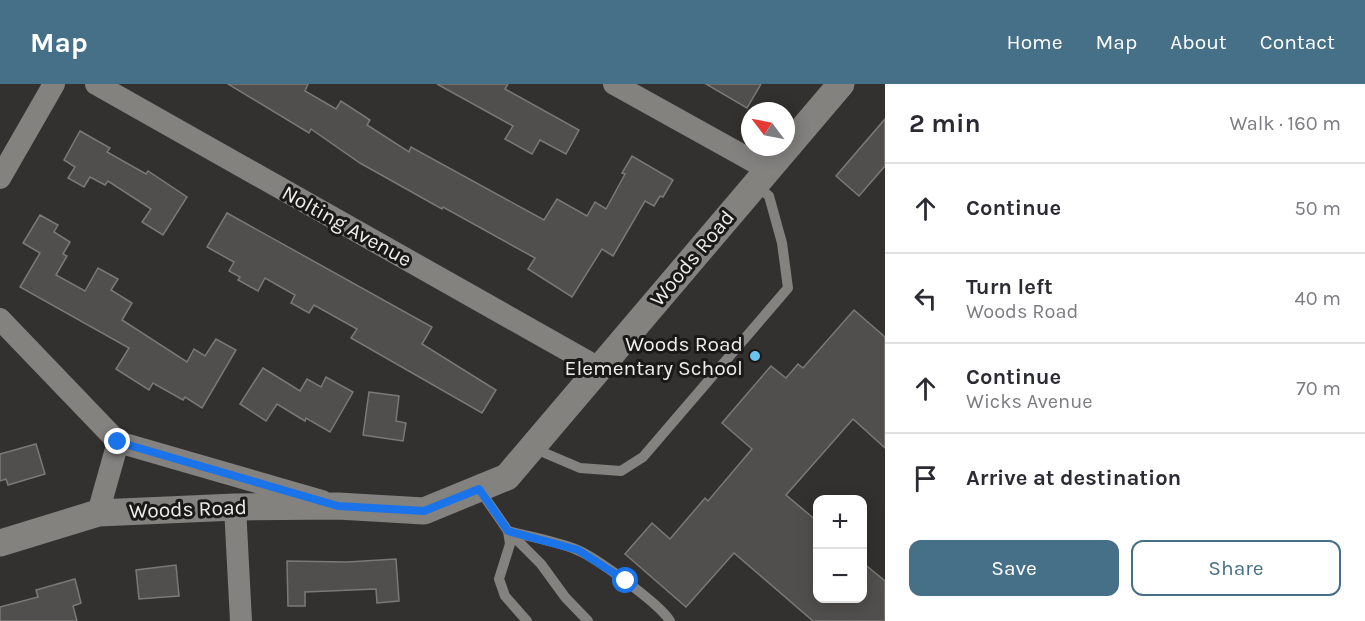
<!DOCTYPE html>
<meta charset="utf-8">
<style>
:root{--surface:#fff;--page:#f7f7f7;--text:#2b2b33;--muted:#7c7c81;--line:#e1e1e2;--accent:#467088}
body{margin:0;font-family:Karla,sans-serif;background:var(--page);color:var(--text)}
.controls{position:absolute;right:18px;bottom:18px;display:grid;overflow:hidden;border-radius:12px;box-shadow:0 3px 15px #0003}
.controls button{width:54px;height:54px;display:grid;place-items:center;padding:0;border:0;border-bottom:2px solid var(--line);background:var(--surface);color:var(--text);font:30px sans-serif}
.compass{position:absolute;left:741px;top:18px;width:54px;height:54px;border-radius:50%;background:var(--surface);box-shadow:0 3px 15px #0003;rotate:302deg}
.stop{position:absolute;width:18px;height:18px;margin:-14px;border:4px solid #1a73e8;border-radius:50%;background:#fff}
.stop.end{background:#1a73e8;border-color:#fff;box-shadow:0 2px 6px #0008}
.list{margin:0;padding:0;list-style:none}
h2{display:flex;justify-content:space-between;align-items:center;height:78px;margin:0;padding:0 24px;font-size:26px}
h2 small{font-size:20px;font-weight:400;color:var(--muted)}
.list li{display:grid;grid-template-columns:39px 1fr auto;gap:18px;align-items:center;box-sizing:border-box;height:90px;padding:0 24px;border-top:2px solid var(--line)}
.list b{display:block;font-size:22px;white-space:nowrap}
.list p{margin:0;font-size:20px;white-space:nowrap;color:var(--muted)}
.list em{font-size:20px;font-style:normal;color:var(--muted)}
.actions{display:flex;gap:12px;padding:18px 24px}
.actions a{flex:1;padding:14px 0;border:2px solid var(--accent);border-radius:12px;text-align:center;font-size:21px;color:var(--accent)}
.actions .main{background:var(--accent);color:#fff}
.icon{flex:none;width:33px;height:33px;fill:none;stroke:currentColor;stroke-width:2;stroke-linecap:round;stroke-linejoin:round}
.map{position:relative;flex:none;width:885px;height:537px;overflow:hidden}
header{display:flex;align-items:center;gap:36px;box-sizing:border-box;height:84px;padding:0 30px;background:var(--accent);color:#fff}
header strong{font-size:28px}
nav{display:flex;gap:33px;margin-inline-start:auto;font-size:21px}
main{display:flex}
aside{flex:1;background:var(--surface)}
.map>svg:first-child{display:block}
</style>
<header>
<strong>Map</strong>
<nav><a>Home</a><a>Map</a><a>About</a><a>Contact</a></nav>
</header>
<main>
<div class="map">
<svg width="885" height="537" viewBox="0 0 885 537">
<rect width="100%" height="100%" fill="#33312f"/>
<g fill="#514f4d" stroke="#7a7976" stroke-width="1.5">
<polygon points="228,0 308,0 305,7 336,25 341,17 370,36 367,41 409,68 411,63 544,136 557,115 587,132 595,118 606,125 625,90 622,89 632,72 673,96 663,113 660,112 654,122 645,117 613,172 602,165 572,213 528,185 535,174 443,123 442,125 360,79 311,45 309,49"/>
<polygon points="437,0 508,0 505,5 579,46 566,70 540,56 532,70 505,55 513,42"/>
<polygon points="706,0 761,0 747,24"/>
<polygon points="885,35 885,82 859,112 836,92"/>
<polygon points="80,47 110,64 107,68 146,90 148,87 187,113 163,151 142,138 151,125 108,97 105,101 90,93 84,103 68,94 75,83 64,76"/>
<polygon points="227,129 432,243 422,260 496,306 482,329 351,254 357,245 314,221 309,229 291,219 295,211 265,194 258,207 238,196 240,193 229,187 234,178 207,163"/>
<polygon points="40,131 58,141 54,148 70,158 63,170 67,172 56,191 85,207 98,184 118,195 111,206 132,219 122,236 187,278 194,265 205,272 216,255 236,266 202,324 185,313 183,316 153,299 149,306 116,285 129,264 20,203 40,169 23,159"/>
<polygon points="854,226 885,253 885,364 853,335 786,411 818,438 818,514 862,514 862,478 885,497 885,537 813,537 734,469 686,523 625,470 652,439 670,455 705,414 708,417 752,365 722,339 771,282 786,294 798,280 803,284"/>
<polygon points="263,284 300,307 307,295 321,303 326,293 353,308 330,348 306,334 305,337 277,320 266,337 240,320"/>
<polygon points="369,308 399,312 396,337 406,339 403,357 363,351"/>
<polygon points="36,360 45,390 8,401 6,395 0,397 0,370"/>
<polygon points="396,475 399,517 377,519 376,505 305,508 305,522 288,522 287,477 347,478"/>
<polygon points="176,481 179,512 139,515 136,486"/>
<polygon points="75,495 81,519 73,522 77,537 0,537 0,523 38,513 36,506"/>
</g>
<g fill="none" stroke-linecap="round" stroke-linejoin="round">
<g stroke="#83827f" stroke-width="10">
<polyline points="533,364 580,384 621,387 643,373 788,204 782,159 769,112 756,101"/>
<polyline points="479,405 508,447 510,460 499,495 505,512 527,537"/>
<path d="M508 447C531 453 554 457 575 465 594 472 660 520 670 537"/>
<polyline points="508,447 541,480 565,513 588,537"/>
</g>
<g stroke="#83827f" stroke-width="22">
<polyline points="96,0 599,284"/>
<polyline points="614,0 767,85"/>
<polyline points="0,94 54,0"/>
<polyline points="0,235 118,358 322,417"/>
<polyline points="235,423 241,537"/>
<polyline points="98,429 118,358"/>
</g>
<polyline stroke="#83827f" stroke-width="27" points="0,459 98,429 235,423 338,422 424,427 507,393 841,0"/>
</g>
<g fill="none" stroke-linecap="round" stroke-linejoin="round">
<polyline stroke="#1a73e8" stroke-width="8" points="118,358 338,422 424,427 479,405 508,447 578,466 626,497"/>
</g>
<circle fill="#68c4f0" stroke="#1a1918" stroke-width="2" cx="755" cy="272" r="6"/>
<g text-anchor="middle" stroke-width="6" stroke-linejoin="round" paint-order="stroke">
<g font-size="21" fill="#eeedeb" stroke="#1a1918">
<text transform="translate(347 142) rotate(29)" y="7">Nolting Avenue</text>
<text transform="translate(692 174) rotate(-50)" y="7">Woods Road</text>
<text transform="translate(188 425) rotate(-2)" y="7">Woods Road</text>
</g>
<g font-size="21" fill="#eeedeb" stroke="#1a1918" text-anchor="end">
<text x="743" y="267">Woods Road<tspan x="743" dy="24">Elementary School</tspan></text>
</g>
</g>
</svg>
<div class="controls">
<button>+</button>
<button>−</button>
</div>
<svg class="compass" viewBox="-18 -18 36 36"><path d="M0-13l5 13h-10z" fill="#e53935"/><path d="M0 13l5-13h-10z" fill="#7c7c81"/></svg>
<div class="stop" style="left:626px;top:497px"></div>
<div class="stop end" style="left:118px;top:358px"></div>
</div>
<aside>
<h2>2 min<small>Walk · 160 m</small></h2>
<ul class="list">
<li><svg class="icon" aria-label="ahead" viewBox="0 0 24 24"><path d="M12 20V5M6 11l6-6 6 6"/></svg><div><b>Continue</b></div><em>50 m</em></li>
<li><svg class="icon" aria-label="left" viewBox="0 0 24 24"><path d="M17 20v-9H6M10 6l-5 5 5 5"/></svg><div><b>Turn left</b><p>Woods Road</p></div><em>40 m</em></li>
<li><svg class="icon" aria-label="ahead" viewBox="0 0 24 24"><path d="M12 20V5M6 11l6-6 6 6"/></svg><div><b>Continue</b><p>Wicks Avenue</p></div><em>70 m</em></li>
<li><svg class="icon" aria-label="arrive" viewBox="0 0 24 24"><path d="M6 21V4h12l-3 4 3 4H6"/></svg><div><b>Arrive at destination</b></div></li>
</ul>
<div class="actions"><a class="main">Save</a><a>Share</a></div>
</aside>
</main>
